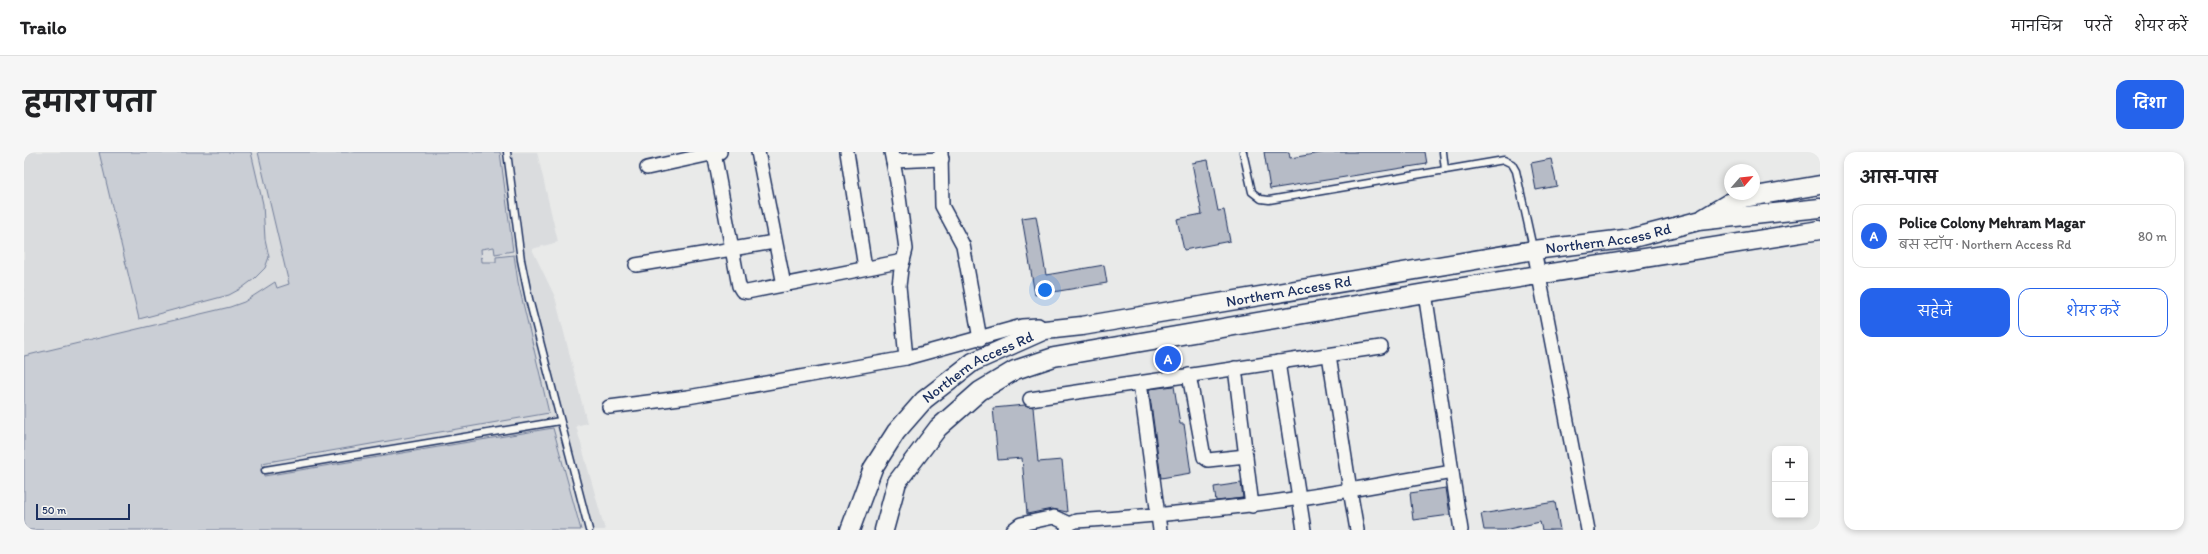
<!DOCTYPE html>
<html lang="hi">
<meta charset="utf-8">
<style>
:root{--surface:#fff;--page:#f6f6f6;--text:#202124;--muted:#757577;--line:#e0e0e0;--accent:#2563eb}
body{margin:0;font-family:Itim,"Playpen Sans Deva",sans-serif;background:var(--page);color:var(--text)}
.controls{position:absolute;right:12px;bottom:12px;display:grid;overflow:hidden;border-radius:8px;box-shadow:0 2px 6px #0003}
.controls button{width:36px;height:36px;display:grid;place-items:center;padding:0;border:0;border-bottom:1px solid var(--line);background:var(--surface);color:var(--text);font:20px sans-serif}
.compass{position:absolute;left:1700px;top:12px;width:36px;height:36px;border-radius:50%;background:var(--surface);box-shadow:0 2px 6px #0003;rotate:62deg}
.scale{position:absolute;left:12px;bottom:10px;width:94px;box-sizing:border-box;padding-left:4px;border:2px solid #1b2f5e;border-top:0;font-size:11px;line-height:14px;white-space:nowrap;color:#1b2f5e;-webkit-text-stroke:3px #f6f6f2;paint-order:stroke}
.you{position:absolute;left:1021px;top:138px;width:14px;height:14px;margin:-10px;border:3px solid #fff;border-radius:50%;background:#1a73e8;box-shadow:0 0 0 6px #1a73e833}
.badge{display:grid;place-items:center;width:26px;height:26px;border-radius:50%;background:var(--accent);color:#fff;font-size:13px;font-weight:700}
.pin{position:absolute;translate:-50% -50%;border:2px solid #fff;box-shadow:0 1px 4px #0006}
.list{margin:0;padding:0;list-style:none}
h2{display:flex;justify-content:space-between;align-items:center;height:52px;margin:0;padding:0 16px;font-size:17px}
h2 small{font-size:13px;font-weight:400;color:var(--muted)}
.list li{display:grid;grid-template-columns:26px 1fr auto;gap:12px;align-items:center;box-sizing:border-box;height:64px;margin:0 8px 8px;padding:0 8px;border:1px solid var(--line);border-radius:12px}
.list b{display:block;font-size:15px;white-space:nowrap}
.list p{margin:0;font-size:13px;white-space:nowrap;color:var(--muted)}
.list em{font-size:13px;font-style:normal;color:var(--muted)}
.actions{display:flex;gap:8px;padding:12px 16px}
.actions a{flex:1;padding:9px 0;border:1px solid var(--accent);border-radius:12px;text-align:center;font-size:14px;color:var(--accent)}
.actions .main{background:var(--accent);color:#fff}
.map{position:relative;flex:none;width:1796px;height:378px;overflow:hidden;border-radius:12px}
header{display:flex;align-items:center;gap:24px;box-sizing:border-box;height:56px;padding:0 20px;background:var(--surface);border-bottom:1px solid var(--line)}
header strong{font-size:19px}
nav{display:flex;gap:22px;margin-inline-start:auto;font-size:14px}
.intro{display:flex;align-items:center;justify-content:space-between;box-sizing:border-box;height:96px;padding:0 24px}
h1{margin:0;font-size:28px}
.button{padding:10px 18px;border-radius:12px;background:var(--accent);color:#fff;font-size:14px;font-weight:700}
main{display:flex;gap:24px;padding:0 24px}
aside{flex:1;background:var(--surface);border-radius:12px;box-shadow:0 2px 6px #0003}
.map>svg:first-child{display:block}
</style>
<header>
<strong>Trailo</strong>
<nav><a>मानचित्र</a><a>परतें</a><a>शेयर करें</a></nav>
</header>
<div class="intro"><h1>हमारा पता</h1><a class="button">दिशा</a></div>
<main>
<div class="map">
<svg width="1796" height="378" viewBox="0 0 1796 378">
<rect width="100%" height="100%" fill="#e9eae9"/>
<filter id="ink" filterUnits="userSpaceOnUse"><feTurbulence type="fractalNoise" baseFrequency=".025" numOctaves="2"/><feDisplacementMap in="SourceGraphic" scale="8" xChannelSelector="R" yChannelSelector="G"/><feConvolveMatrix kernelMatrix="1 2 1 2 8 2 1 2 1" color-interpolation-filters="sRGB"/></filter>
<g filter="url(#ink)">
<polygon fill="#dadcde" points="0,0 513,0 534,90 508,97 531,145 563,271 552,274 581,378 0,378"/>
<g fill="#caced5" stroke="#727e9a">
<polygon points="75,0 227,0 239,52 241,87 245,105 241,116 230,127 218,136 205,143 115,167"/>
<polygon points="234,0 476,0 489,99 471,102 470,95 457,97 458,110 472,110 472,105 490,103 494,130 525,261 238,311 240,324 529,276 557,378 0,378 0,204 206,155 220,150 251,130 253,136 265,132"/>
</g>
<g fill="#b6bbc6" stroke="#1b2f5e">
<polygon points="1240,0 1265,0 1266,6 1303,0 1401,0 1403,12 1246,37"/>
<polygon points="1527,7 1533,34 1512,38 1507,11"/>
<polygon points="1184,8 1194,59 1200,58 1206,89 1160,98 1153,67 1178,62 1168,11"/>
<polygon points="1012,64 1022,123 1080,113 1083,131 1011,143 998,66"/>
<polygon points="1150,234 1156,272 1160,272 1167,321 1137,326 1125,237"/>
<polygon points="1001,253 1009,255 1014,310 1038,308 1043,360 1028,357 1003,362 998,306 974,308 969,256"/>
<polygon points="1217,331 1219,346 1192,349 1190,335"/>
<polygon points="1422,336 1426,363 1389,368 1386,341"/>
<polygon points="1531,350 1536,378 1518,378 1516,370 1480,378 1460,378 1457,362"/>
</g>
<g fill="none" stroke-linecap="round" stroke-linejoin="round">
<defs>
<g id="service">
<polyline points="483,0 497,108 505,147 565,378"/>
<polyline points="1219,0 1228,40 1237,47 1245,48 1480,8 1488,12 1492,19 1509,96"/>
<polyline points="1419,0 1421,18"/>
<polyline points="241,318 536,269"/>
</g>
<g id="minor">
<polyline points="734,0 760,133"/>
<polyline points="823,0 841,116"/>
<polyline points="867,0 873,30 882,97 877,117 875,134 882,206"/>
<polyline points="917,0 918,54 939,93 956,187"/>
<polyline points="690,1 715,134 718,139 723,140 879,109"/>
<polyline points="869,9 918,7"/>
<polyline points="623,16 696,0"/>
<polyline points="1510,98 1564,378"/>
<polyline points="612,113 750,90"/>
<polyline points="1254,210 1280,378"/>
<polyline points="1211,216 1228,354"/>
<polyline points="1165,223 1180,305 1184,308 1222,304"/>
<polyline points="1116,231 1136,378"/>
<polyline points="1006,247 1357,195"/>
<polyline points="585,255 664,245 882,206 998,174 1014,173 1021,178"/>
<polyline points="1428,320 1437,378"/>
<polyline points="989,378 997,372 1030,365 1045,372"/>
<path d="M1043 378 1045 372 1052 369C1144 363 1235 354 1326 338L1305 203"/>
<polyline points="1333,378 1326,338 1428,320 1401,141"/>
</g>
<g id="secondary">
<polyline points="1680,66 1705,51 1720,46 1796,33"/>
<path id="s1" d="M826 378 849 316 872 280 900 248 949 210 1021 178 1058 174 1510 98 1609 86 1674 69 1796 56"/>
<polyline points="860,378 873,330 914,276 956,239 991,218 1030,205 1401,141 1796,78"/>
</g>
</defs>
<use href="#service" stroke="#1b2f5e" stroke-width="9"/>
<use href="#minor" stroke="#1b2f5e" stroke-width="16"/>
<use href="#secondary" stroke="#1b2f5e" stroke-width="21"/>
<use href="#service" stroke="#f6f6f2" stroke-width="6"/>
<use href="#minor" stroke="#f6f6f2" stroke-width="13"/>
<use href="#secondary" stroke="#f6f6f2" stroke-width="18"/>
</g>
</g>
<g text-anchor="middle" stroke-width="3.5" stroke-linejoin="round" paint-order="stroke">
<g font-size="15" fill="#1b2f5e" stroke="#f6f6f2">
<text dy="5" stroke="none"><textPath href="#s1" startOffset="863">Northern Access Rd</textPath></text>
<text dy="5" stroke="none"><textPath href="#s1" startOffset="539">Northern Access Rd</textPath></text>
<text dy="5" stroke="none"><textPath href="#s1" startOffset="215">Northern Access Rd</textPath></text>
</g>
</g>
</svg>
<div class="controls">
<button>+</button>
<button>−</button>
</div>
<svg class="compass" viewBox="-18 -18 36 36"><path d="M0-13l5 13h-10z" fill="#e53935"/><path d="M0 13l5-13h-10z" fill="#757577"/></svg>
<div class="scale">50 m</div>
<div class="you"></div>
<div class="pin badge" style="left:1144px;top:207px">A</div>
</div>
<aside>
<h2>आस-पास<small></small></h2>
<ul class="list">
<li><span class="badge">A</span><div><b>Police Colony Mehram Magar</b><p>बस स्टॉप · Northern Access Rd</p></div><em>80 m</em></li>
</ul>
<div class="actions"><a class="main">सहेजें</a><a>शेयर करें</a></div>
</aside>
</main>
